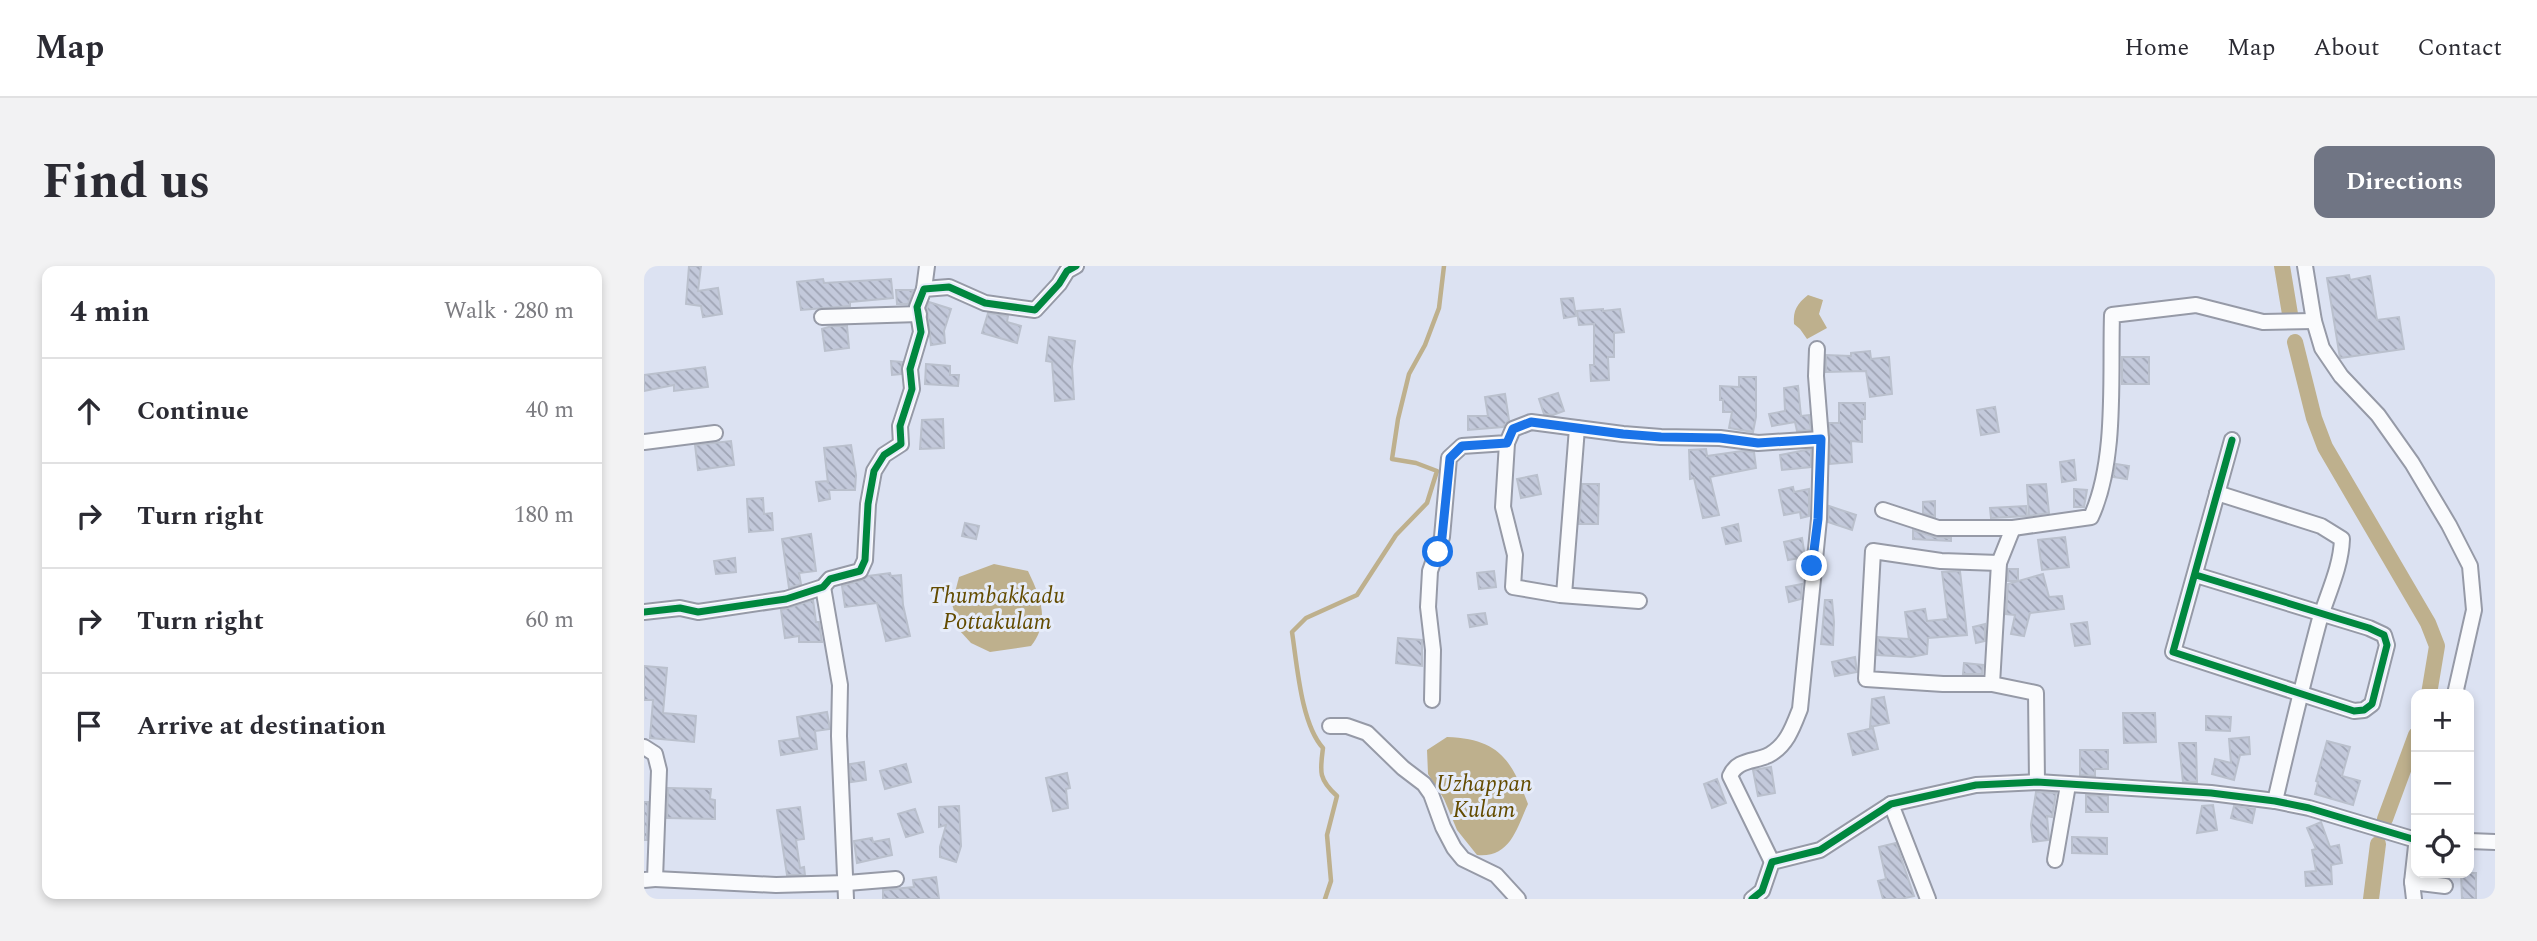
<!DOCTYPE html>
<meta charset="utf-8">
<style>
:root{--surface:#fff;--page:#f2f2f3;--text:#2b2b33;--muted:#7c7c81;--line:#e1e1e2;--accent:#707584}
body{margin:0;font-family:Spectral,serif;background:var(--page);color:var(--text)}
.controls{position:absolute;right:21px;bottom:21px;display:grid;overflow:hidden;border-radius:14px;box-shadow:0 4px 10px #0003}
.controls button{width:63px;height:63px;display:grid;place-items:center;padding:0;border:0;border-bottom:2px solid var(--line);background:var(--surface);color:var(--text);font:35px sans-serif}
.stop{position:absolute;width:21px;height:21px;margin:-16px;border:5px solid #1a73e8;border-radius:50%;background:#fff}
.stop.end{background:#1a73e8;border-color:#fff;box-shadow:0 2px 7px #0008}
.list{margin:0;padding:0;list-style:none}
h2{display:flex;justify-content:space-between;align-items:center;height:91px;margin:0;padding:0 28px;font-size:30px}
h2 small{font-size:23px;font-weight:400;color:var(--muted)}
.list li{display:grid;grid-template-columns:46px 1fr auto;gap:21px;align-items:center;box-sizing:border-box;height:105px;padding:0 28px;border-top:2px solid var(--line)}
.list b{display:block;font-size:26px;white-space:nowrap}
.list em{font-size:23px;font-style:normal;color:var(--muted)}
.icon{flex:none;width:38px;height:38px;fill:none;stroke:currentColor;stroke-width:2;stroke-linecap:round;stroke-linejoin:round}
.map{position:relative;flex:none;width:1851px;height:633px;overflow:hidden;border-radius:14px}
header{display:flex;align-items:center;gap:42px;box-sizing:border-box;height:98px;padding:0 35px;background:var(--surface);border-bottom:2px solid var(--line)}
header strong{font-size:33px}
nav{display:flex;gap:38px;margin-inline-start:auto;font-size:24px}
.intro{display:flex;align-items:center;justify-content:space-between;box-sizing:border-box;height:168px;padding:0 42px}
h1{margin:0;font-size:49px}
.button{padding:18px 32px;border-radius:14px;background:var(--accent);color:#fff;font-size:24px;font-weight:700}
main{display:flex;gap:42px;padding:0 42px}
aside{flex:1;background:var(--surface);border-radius:14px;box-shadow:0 4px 10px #0003}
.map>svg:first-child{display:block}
</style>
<header>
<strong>Map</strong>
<nav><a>Home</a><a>Map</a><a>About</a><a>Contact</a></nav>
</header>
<div class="intro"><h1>Find us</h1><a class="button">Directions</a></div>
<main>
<aside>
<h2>4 min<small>Walk · 280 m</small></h2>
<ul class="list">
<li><svg class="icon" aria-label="ahead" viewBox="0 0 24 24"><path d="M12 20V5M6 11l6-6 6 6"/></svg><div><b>Continue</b></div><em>40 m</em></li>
<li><svg class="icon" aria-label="right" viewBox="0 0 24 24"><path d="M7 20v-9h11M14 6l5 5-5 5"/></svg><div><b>Turn right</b></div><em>180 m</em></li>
<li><svg class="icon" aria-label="right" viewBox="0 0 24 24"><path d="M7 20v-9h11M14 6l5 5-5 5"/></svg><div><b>Turn right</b></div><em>60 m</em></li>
<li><svg class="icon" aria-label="arrive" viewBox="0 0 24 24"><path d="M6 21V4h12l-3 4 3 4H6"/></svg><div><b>Arrive at destination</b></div></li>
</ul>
</aside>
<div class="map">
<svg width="1851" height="633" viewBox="0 0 1851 633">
<defs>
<pattern id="building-back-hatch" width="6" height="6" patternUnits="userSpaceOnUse" patternTransform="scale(1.75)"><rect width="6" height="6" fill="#c3c9db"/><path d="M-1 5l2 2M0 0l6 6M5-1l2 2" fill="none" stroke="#9fa4b4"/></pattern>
</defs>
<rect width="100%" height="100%" fill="#dce2f2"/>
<g fill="#beb08d">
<path d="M1164 29 1179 34 1175 48 1183 62 1163 73 1156 63 1150 58C1149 44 1153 38 1164 29Z"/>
<path d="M350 298 384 305C396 330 407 355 387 380L346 386 327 377 316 365 308 338 315 311Z"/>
<path d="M803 471C855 473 867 493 884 538 872 564 866 592 833 589L813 564 800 533 784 508 783 484Z"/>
</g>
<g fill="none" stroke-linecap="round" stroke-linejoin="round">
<path stroke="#beb08d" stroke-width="4.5" d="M681 633 687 615 683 569 693 530C674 513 676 505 679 482 657 458 653 398 648 366L662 352 713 329 752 269 783 237 793 205 772 197 748 193 754 153 765 108 781 79 795 42 800 0"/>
<g stroke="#beb08d" stroke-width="16">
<polyline points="1638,0 1646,48"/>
<polyline points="1651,76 1670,152 1681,181 1784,357 1793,380 1785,428"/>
<polyline points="1741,553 1772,469"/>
<polyline points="1727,633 1734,578"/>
</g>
</g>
<g fill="url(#building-back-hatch)" stroke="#bac0cd" stroke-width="2">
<polygon points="45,0 57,0 54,25 74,22 78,48 59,51 57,40 42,38"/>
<polygon points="1705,9 1706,14 1726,10 1733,54 1755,51 1760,83 1696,92 1683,12"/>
<polygon points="179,13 180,17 247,13 249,32 206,36 206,40 157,44 153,16"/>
<polygon points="252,24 269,24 264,38 253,38"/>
<polygon points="929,32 932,50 920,52 917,33"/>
<polygon points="285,36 307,43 300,65 301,77 287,79 283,42"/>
<polygon points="959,43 959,45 976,43 980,66 970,67 970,91 964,91 965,114 947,115 946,99 950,99 950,58 935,59 933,45"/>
<polygon points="344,47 364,50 363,56 377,60 373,77 338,67"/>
<polygon points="188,60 203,60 205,82 181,85 178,63"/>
<polygon points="405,71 431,75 428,100 430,133 411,135 408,96 402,95"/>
<polygon points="1226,85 1227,93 1245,91 1248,128 1226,131 1222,105 1182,106 1182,89 1207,90 1207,87"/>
<rect x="1478" y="91" width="27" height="27"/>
<polygon points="247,95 258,96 257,108 248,109"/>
<polygon points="282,98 306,100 306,109 315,109 314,120 281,118"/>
<polygon points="61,101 64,121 30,125 30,119 0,125 0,109"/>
<polygon points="1095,111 1112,111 1112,151 1109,166 1085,162 1088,146 1079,146 1079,134 1076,134 1076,120 1095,121"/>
<polygon points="1154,120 1157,150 1165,149 1167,164 1153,165 1151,156 1128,160 1125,148 1141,145 1140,122"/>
<polygon points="914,127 920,145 909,149 900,148 895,133"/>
<polygon points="861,128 865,154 859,161 824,164 824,150 844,150 841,131"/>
<polygon points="1195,137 1221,137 1221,153 1218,153 1218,176 1207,175 1208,196 1186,198 1185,157 1195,157"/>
<polygon points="1351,141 1355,166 1337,169 1333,144"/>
<polygon points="299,153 300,182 276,183 278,154"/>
<polygon points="87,175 90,199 54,204 51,179"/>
<polygon points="207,179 212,209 211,224 185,224 186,233 175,235 172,216 183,215 184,217 180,182"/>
<polygon points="1062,183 1063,190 1098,185 1110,186 1112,202 1066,211 1075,249 1059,252 1050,212 1046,213 1045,184"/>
<polygon points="1167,183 1167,201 1138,204 1136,189"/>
<polygon points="1430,194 1432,214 1418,216 1416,196"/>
<polygon points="1472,198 1485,200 1483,213 1469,211"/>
<polygon points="893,209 897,228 877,232 873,213"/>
<polygon points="938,218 955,218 954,258 935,258"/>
<polygon points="1402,218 1405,247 1385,250 1383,219"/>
<polygon points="1149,221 1150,226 1165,223 1165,250 1157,252 1156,246 1140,249 1135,224"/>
<polygon points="1430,223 1443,224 1440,241 1430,241"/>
<polygon points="119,232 120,248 128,247 129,264 105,266 103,233"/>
<polygon points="1291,235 1291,251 1279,247 1279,236"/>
<polygon points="1185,240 1212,249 1208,264 1184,256"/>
<polygon points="1382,240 1383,250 1347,252 1346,242"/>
<polygon points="321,257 335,260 332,273 318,270"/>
<polygon points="1094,258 1097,275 1082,278 1078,262"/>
<polygon points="1269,264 1291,271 1307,272 1307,275 1269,273"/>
<polygon points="167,268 172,305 155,307 157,318 145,322 138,273"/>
<polygon points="1421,271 1425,301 1398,304 1394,274"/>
<polygon points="1158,272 1161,291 1144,294 1140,276"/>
<polygon points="91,292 92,306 72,308 70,295"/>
<rect x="1364" y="303" width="10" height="12"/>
<polygon points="850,305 852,321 835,323 833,307"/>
<polygon points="1316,305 1323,369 1284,372 1283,388 1267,391 1233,389 1234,371 1265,373 1261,346 1281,343 1283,355 1304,353 1298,306"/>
<polygon points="246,307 247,310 257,309 259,339 266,370 242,375 233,337 201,341 198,320 218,314 224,310"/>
<polygon points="1399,308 1405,331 1418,330 1420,343 1386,347 1380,370 1367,368 1371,349 1362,348 1364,318"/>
<polygon points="1158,318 1157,333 1145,336 1142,321"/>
<polygon points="169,334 172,356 175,356 178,376 155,376 155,370 141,372 137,344"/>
<polygon points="1181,334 1188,334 1190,356 1189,379 1177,378"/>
<polygon points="841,347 843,358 826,361 824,349"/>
<polygon points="1443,356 1446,378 1431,380 1427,358"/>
<polygon points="1341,358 1341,375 1332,377 1329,361"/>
<polygon points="754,372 778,374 778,400 752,397"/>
<polygon points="1211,391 1213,406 1191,410 1188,396"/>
<polygon points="1320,397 1339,399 1338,408 1319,408"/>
<polygon points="0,400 23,402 19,447 52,450 50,476 6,472 9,434 0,434"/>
<polygon points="1240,431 1245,457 1226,461 1228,433"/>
<polygon points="183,446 186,463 171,465 173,483 137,489 135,475 156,472 153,451"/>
<polygon points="1479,447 1511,447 1512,476 1480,477"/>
<polygon points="1562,450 1587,451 1586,465 1562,464"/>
<polygon points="1229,462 1234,483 1209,489 1204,468"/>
<polygon points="1605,471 1606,488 1596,489 1590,514 1568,508 1571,493 1587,497 1585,473"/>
<polygon points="1683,475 1706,481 1698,510 1716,515 1709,539 1671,528 1674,516 1672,515"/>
<polygon points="1535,477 1552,477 1553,516 1539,516"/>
<polygon points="1436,484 1464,484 1464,503 1451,503 1451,510 1436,509"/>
<polygon points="220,496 222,514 207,516 206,498"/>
<polygon points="262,498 267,516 241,523 236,505"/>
<polygon points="1127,501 1131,527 1114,530 1109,504"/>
<polygon points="423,507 426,522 422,523 424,542 409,545 402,512"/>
<polygon points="1073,513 1082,537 1068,542 1060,518"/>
<polygon points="24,522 67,523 66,533 71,534 71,553 23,552"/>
<polygon points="1392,526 1412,527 1408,551 1403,550 1405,574 1389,576 1387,559"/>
<polygon points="1442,529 1464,530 1464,546 1442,546"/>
<polygon points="0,536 4,536 3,574 0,574"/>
<polygon points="1569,539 1573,564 1553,567 1558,540"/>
<polygon points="315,540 317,580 312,596 296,591 296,581 302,559 295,561 295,541"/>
<polygon points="1590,540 1611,543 1608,557 1587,552"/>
<polygon points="156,541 160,573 152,574 156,602 160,601 161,609 143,609 133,544"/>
<polygon points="271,543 279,566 262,571 254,548"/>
<polygon points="1677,556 1686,581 1695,579 1698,597 1687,599 1688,618 1662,620 1661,606 1672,605 1668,584 1672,583 1663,562"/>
<polygon points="1428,571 1463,572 1463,588 1428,587"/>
<polygon points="228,572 229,576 245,573 248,589 213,597 210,575"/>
<polygon points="1252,577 1270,630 1257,633 1239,633 1234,615 1242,613 1235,581"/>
<polygon points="1817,607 1832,607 1832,633 1818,633"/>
<polygon points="292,611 295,633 239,633 239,624 270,621 269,614"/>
</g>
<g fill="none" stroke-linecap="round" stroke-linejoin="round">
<defs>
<g id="minor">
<polyline points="1661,0 1670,55 1678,82 1697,110 1734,149 1768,197 1805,259 1826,300 1830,344 1811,428"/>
<polyline points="280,23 283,0"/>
<polyline points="178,51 275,48"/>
<polyline points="0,176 71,167"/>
<polyline points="863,177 859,241 871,289 869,321 916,329 995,335"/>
<path d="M1573 227 1677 260 1698 273C1697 302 1683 329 1675 356 1659 416 1645 475 1631 535"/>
<path d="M1239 244 1294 262H1369L1447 251C1473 195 1466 111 1468 49L1552 39 1619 56 1670 55"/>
<polyline points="1369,262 1355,297 1348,418 1392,427 1393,516"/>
<polyline points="1552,309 1725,362 1740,369 1743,379 1728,438 1720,444 1710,445 1529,386 1588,174"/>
<polyline points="179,321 196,419 195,470 202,633"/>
<polyline points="920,329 933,162"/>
<polyline points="0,346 36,342 54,346 142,333 179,321 186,313 216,305 221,294 224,238 230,205 240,189 257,178 256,160 268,123 266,103 277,66 273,41 280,23 305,21 341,37 391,44 415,18 423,5 432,0"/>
<polyline points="1348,418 1299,418 1222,413 1229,285 1297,295 1355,297"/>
<polyline points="788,434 789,384 784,341 786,305 798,271 805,192 818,180 863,177 869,163 887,156 979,168 1017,171 1076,172 1114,177 1177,173"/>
<polyline points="686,460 703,460 723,467 759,502 780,518 787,528 799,561 810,582 819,593 852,609 874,633"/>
<polyline points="0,481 11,488 15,504 11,613 0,614"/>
<polyline points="1247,538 1284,633"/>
<polyline points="1825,575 1851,576"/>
<polyline points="1411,594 1424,519"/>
<path d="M1128 596 1086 510C1093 493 1111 496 1125 489 1143 479 1149 461 1156 443L1175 253 1177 173 1172 110 1173 83"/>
<polyline points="11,613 132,619 203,617 252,613"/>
<polyline points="1768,616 1801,620"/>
<polyline points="1108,633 1118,625 1128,596 1176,584 1247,538 1332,519 1393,516 1567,527 1631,535 1665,542 1772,574"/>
<polyline points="1770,633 1768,616 1772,580"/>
</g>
</defs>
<use href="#minor" stroke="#969aa7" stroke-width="18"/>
<use href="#minor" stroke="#fafbfd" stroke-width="14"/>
<defs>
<g id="cycleway">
<polyline points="1552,309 1725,362 1740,369 1743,379 1728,438 1720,444 1710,445 1529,386 1588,174"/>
<polyline points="0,346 36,342 54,346 142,333 179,321 186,313 216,305 221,294 224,238 230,205 240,189 257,178 256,160 268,123 266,103 277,66 273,41 280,23 305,21 341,37 391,44 415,18 423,5 432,0"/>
<polyline points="1108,633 1118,625 1128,596 1176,584 1247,538 1332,519 1393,516 1567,527 1631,535 1665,542 1772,574"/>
</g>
</defs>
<use href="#cycleway" stroke="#e6ecfa" stroke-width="11"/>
<use href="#cycleway" stroke="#00873e" stroke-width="7"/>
</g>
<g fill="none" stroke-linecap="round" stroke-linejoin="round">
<polyline stroke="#1a73e8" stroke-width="9" points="794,286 798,271 806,192 818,180 863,177 869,163 887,156 979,168 1017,171 1076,172 1114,177 1177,173 1174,253 1168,300"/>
</g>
<g text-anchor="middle" stroke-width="6" stroke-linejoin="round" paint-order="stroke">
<g font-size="23" font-style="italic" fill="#634b00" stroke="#e6ecfa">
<text x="353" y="337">Thumbakkadu<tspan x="353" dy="26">Pottakulam</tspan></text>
<text x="840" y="525">Uzhappan<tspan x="840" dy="26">Kulam</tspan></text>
</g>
</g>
</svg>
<div class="controls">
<button>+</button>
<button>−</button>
<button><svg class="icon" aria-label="locate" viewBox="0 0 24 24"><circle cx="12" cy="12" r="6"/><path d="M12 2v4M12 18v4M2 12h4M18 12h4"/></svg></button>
</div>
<div class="stop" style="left:794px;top:286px"></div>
<div class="stop end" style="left:1168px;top:300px"></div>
</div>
</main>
